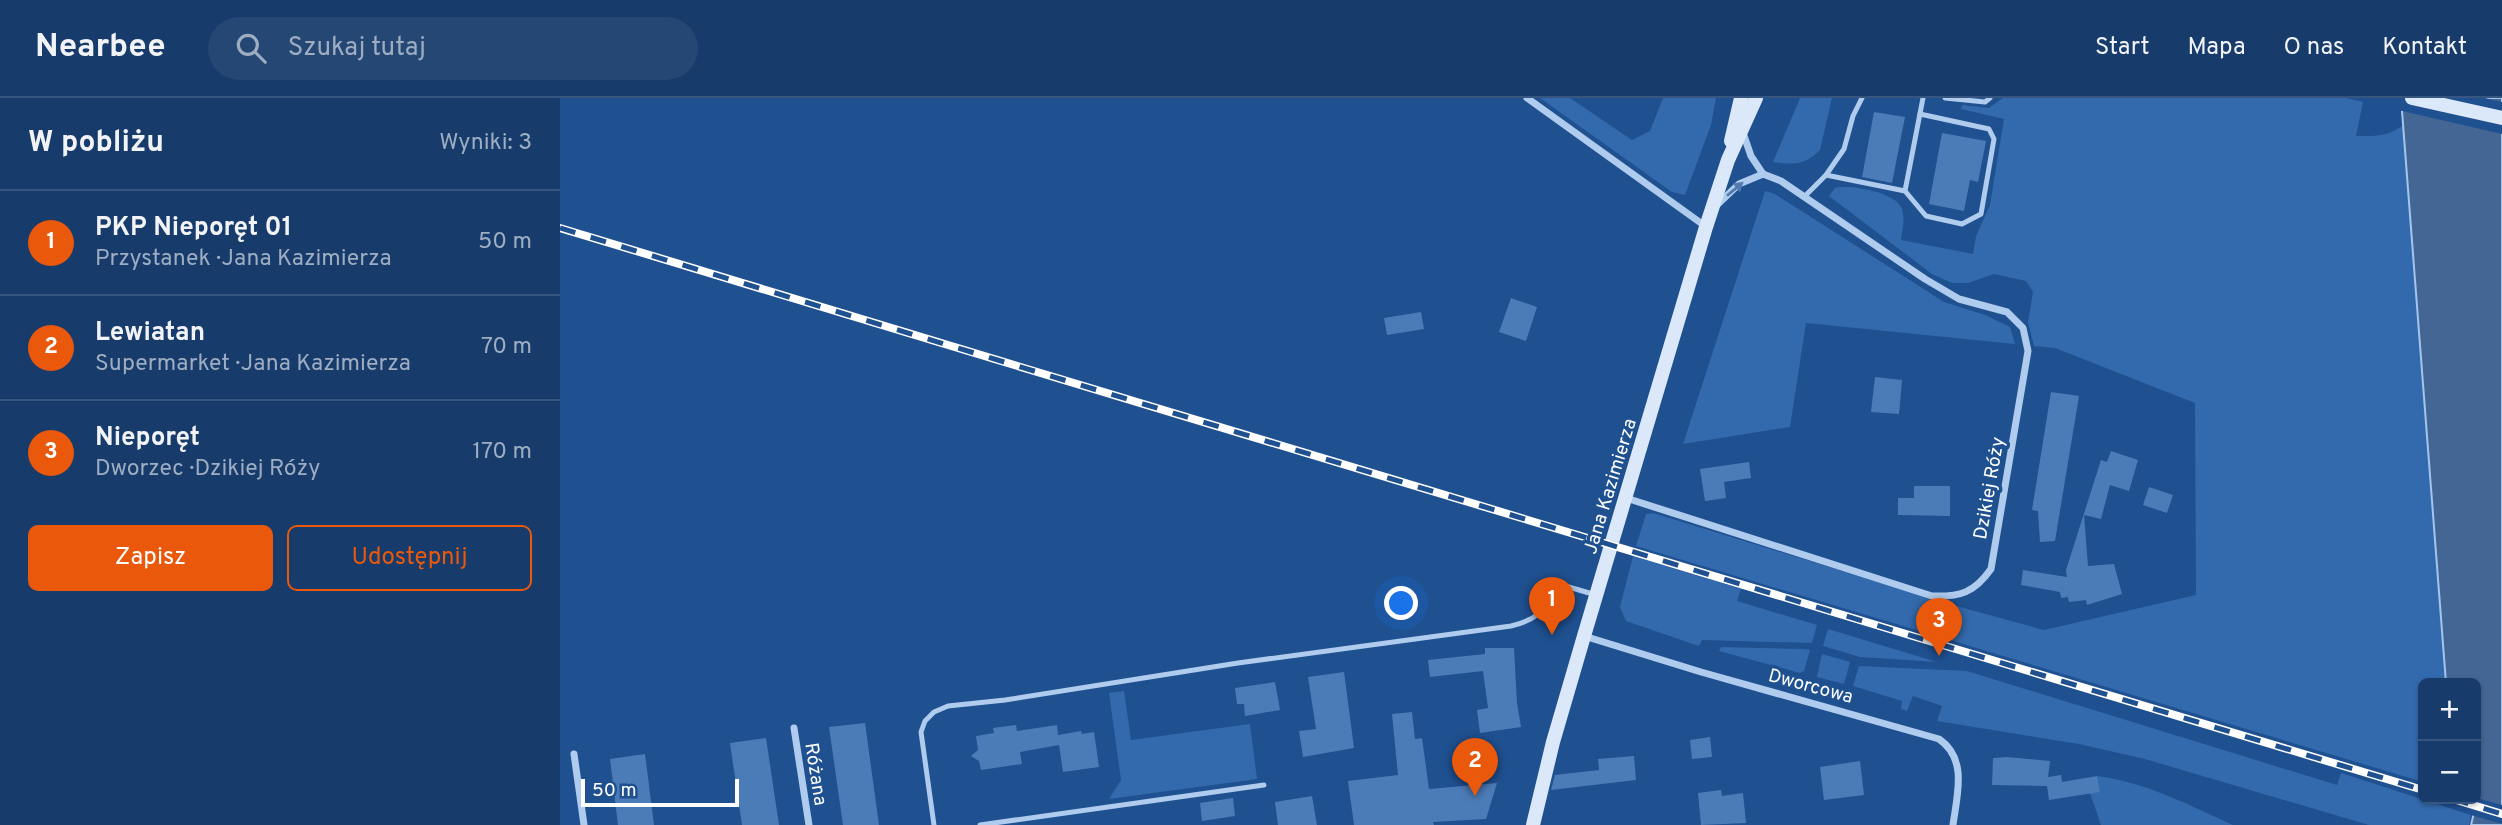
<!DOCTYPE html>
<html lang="pl">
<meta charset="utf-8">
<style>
:root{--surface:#173c6c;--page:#244774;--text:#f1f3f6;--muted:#9eadc2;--line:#36567f;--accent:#ea580c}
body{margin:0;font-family:Overpass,sans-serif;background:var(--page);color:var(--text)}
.controls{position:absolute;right:21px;bottom:21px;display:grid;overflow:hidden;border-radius:10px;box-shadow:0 2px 5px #0004}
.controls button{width:63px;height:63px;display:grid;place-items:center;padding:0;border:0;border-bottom:2px solid var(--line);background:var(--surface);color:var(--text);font:35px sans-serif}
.scale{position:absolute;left:21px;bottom:18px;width:158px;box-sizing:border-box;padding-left:7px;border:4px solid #fff;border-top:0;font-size:19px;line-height:24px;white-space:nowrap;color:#fff;-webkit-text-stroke:5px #1f5090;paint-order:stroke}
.you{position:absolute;left:842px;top:506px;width:24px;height:24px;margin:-18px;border:5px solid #fff;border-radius:50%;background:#1a73e8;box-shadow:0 0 0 10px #1a73e833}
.badge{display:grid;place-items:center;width:46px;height:46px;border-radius:50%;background:var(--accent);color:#fff;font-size:23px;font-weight:700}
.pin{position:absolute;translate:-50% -58px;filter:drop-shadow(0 2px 4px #0008)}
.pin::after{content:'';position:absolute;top:37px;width:24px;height:21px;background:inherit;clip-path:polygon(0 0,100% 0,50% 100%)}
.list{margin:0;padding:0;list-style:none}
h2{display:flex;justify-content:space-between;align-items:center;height:91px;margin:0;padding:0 28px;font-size:30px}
h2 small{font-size:23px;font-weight:400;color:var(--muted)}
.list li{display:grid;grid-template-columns:46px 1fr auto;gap:21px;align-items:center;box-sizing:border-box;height:105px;padding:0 28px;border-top:2px solid var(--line)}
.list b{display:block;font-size:26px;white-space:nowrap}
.list p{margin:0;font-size:23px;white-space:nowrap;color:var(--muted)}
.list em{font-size:23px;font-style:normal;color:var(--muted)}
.actions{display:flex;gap:14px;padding:21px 28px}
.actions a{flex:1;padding:16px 0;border:2px solid var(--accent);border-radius:10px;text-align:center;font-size:24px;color:var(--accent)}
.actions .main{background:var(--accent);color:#fff}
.icon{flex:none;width:38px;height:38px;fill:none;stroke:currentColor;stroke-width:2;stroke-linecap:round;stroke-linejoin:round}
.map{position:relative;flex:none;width:1942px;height:727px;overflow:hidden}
header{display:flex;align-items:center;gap:42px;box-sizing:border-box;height:98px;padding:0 35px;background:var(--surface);border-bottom:2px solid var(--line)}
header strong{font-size:33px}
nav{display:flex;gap:38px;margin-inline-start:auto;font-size:24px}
.search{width:490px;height:63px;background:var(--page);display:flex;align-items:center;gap:18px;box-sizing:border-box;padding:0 24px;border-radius:38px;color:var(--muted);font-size:26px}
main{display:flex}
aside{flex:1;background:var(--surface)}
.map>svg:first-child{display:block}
</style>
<header>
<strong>Nearbee</strong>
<div class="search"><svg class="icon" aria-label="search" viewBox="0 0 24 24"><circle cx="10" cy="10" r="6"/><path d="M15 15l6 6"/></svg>Szukaj tutaj</div>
<nav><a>Start</a><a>Mapa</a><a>O nas</a><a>Kontakt</a></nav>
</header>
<main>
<aside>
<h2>W pobliżu<small>Wyniki: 3</small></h2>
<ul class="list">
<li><span class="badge">1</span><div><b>PKP Nieporęt 01</b><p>Przystanek · Jana Kazimierza</p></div><em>50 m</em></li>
<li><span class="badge">2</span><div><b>Lewiatan</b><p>Supermarket · Jana Kazimierza</p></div><em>70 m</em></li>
<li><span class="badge">3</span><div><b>Nieporęt</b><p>Dworzec · Dzikiej Róży</p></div><em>170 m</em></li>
</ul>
<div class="actions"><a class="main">Zapisz</a><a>Udostępnij</a></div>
</aside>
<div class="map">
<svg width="1942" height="727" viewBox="0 0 1942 727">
<rect width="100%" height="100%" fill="#1f5090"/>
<g fill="#336aad">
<polygon points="980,0 1010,0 1072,42 1090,33 1103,0 1156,0 1151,27 1125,97 1112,94"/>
<path d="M1240 0H1272L1260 52C1246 67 1232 67 1213 64Z"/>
<path d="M1443 0H1786L1803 4 1796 38C1814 38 1829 39 1843 27L1887 585H1863V684L1076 448 1086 416 1093 415 1393 507 1484 532 1636 497 1635 305 1495 250 1474 248 1468 224 1473 194 1466 183 1434 176 1408 185H1392L1372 176 1269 98 1275 90C1290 86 1334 94 1341 109 1346 119 1342 132 1341 142L1413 156 1416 138 1430 107 1444 21 1401 11 1402 7 1429 10Z"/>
<polygon points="1205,93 1215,96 1384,204 1425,217 1450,229 1455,246 1246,225 1230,329 1123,346"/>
<polygon points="1073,458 1181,491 1177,503 1257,527 1252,545 1142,542 1139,548 1066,523 1060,509"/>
<polygon points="1268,531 1377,564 1300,559 1263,548"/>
<polygon points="1161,549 1243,551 1250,552 1244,573 1240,575 1159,553"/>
<polygon points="1262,556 1290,564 1284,586 1257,579"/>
<polygon points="1299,568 1407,573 1777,687 1781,675 1911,717 1909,727 1809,727 1585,661 1519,646 1377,623 1382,608 1353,598 1347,613 1341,611 1342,603 1293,588"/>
<polygon points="564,593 571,642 690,626 697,681 549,701 561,682 549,595"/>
<path d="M1537 678C1585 684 1629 707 1673 727H1541L1530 695 1539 693Z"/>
</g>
<polygon fill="#446694" stroke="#a3c5ee" stroke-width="2" points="1841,0 1942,0 1942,727 1911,727 1920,690 1916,687 1916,585 1886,585"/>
<g fill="#1f5090">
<polygon points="1837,0 1925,0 1942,4 1942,36 1838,12"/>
<polygon points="1917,700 1942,707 1942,726 1911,717"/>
</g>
<g fill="#4c7cb8">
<polygon points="1314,14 1345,19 1332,85 1302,79"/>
<polygon points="1382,35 1426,43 1418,84 1410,82 1404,113 1369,106"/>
<polygon points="951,200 977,209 966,243 939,234"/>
<polygon points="861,214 864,231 827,237 824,220"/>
<polygon points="1315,279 1342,282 1339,316 1311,314"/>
<polygon points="1491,294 1519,298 1495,443 1480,444 1478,413 1472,412"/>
<polygon points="1551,353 1578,362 1569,393 1550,387 1541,421 1524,417 1528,468 1554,466 1562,496 1527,507 1526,502 1509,504 1508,499 1501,500 1500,494 1461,487 1463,472 1507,479 1506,472 1541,362 1547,364"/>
<polygon points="1189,364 1191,380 1164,384 1166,400 1145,403 1140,371"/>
<polygon points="1354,388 1390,388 1390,418 1338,417 1338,400 1354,400"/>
<polygon points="1589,389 1613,397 1607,415 1583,407"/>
<polygon points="925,550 954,550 957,605 961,629 920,635 917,612 928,610 923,573 870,579 868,562 925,556"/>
<polygon points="784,574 794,650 743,659 739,633 756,631 748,579"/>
<polygon points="715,584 720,612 685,618 684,606 677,606 675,590"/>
<polygon points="852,614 855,641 862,640 869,691 937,685 926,721 873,724 874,727 794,727 788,683 838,677 832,616"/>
<polygon points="305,625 319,727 283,727 269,629"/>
<polygon points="456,627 457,633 497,627 498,637 521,633 522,636 534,634 539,669 503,674 499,647 460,654 462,666 421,672 419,663 411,658 418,652 416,638 434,635 433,630"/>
<polygon points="1150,639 1152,659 1132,661 1130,642"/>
<polygon points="206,640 219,727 182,727 170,645"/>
<polygon points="85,656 94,727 58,727 50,661"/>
<polygon points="1074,658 1076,682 991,692 995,677 1039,672 1038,661"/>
<polygon points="1447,659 1490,663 1488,679 1501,677 1502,684 1537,678 1540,694 1489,702 1487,688 1432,687 1433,660"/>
<polygon points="1300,663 1304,697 1264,702 1260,669"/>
<polygon points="1161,692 1162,698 1183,695 1186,725 1141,727 1138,695"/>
<polygon points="752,698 757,727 718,727 715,704"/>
<polygon points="673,700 675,718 642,723 640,705"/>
</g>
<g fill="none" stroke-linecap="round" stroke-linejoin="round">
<g stroke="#afcbed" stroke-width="5">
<polyline points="1385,0 1425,4 1430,0"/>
<polyline points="1266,77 1345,93 1366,118 1402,126 1421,116 1434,41 1429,31 1360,16"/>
<polyline points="1345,93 1363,0"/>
<polyline points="1244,99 1266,77 1284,51 1293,18 1302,0"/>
<path d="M374 727 361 634 365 623 374 614 388 608 445 602 678 565 951 528C981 521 984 510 1002 487L1036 497"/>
<polyline points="420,727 704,687"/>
</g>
<g stroke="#afcbed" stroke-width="7">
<polyline points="967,0 1145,128"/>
<polyline points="1157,107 1179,86 1203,76"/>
<path d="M1066 400 1372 498C1400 499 1414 495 1431 471L1468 253 1463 230 1447 214 1399 201 1365 181 1221 83 1203 76 1191 58 1182 32"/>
<path d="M1024 538 1141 574 1379 641C1408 661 1397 697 1393 727"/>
<polyline points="234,630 249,727"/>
<polyline points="14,656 24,727"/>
</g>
<g stroke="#dbe8fa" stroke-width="14">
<polyline points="1852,0 1942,20"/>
<polyline points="1171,43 1181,0"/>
<polyline points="973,727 993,644 1024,538 1146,129 1168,62 1196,0"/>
</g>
<defs>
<g id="rail">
<polyline points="0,130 1863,692"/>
<polyline points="1893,701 1942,716"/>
</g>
</defs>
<use href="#rail" stroke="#fff" stroke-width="8"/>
<use href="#rail" stroke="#1f5090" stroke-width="5" stroke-dasharray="16" stroke-linecap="butt"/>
</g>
<defs><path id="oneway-solid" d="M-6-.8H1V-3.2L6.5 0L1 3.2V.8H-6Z" transform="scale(1.75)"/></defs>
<use fill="#517bb1" href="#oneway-solid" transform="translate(1175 91) rotate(-40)"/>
<g text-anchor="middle" stroke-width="7" stroke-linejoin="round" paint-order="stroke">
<g font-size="19" fill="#fff" stroke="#1f5090">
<text transform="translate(1049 388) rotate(-73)" y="7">Jana Kazimierza</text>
<text transform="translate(1428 390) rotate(-80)" y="7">Dzikiej Róży</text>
<text transform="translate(1251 587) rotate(15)" y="7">Dworcowa</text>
<text transform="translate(257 676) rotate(81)" y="7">Różana</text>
</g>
</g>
</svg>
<div class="controls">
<button>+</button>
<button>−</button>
</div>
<div class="scale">50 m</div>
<div class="you"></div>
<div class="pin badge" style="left:992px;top:537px">1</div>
<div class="pin badge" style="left:915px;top:698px">2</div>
<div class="pin badge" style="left:1379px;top:558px">3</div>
</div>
</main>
